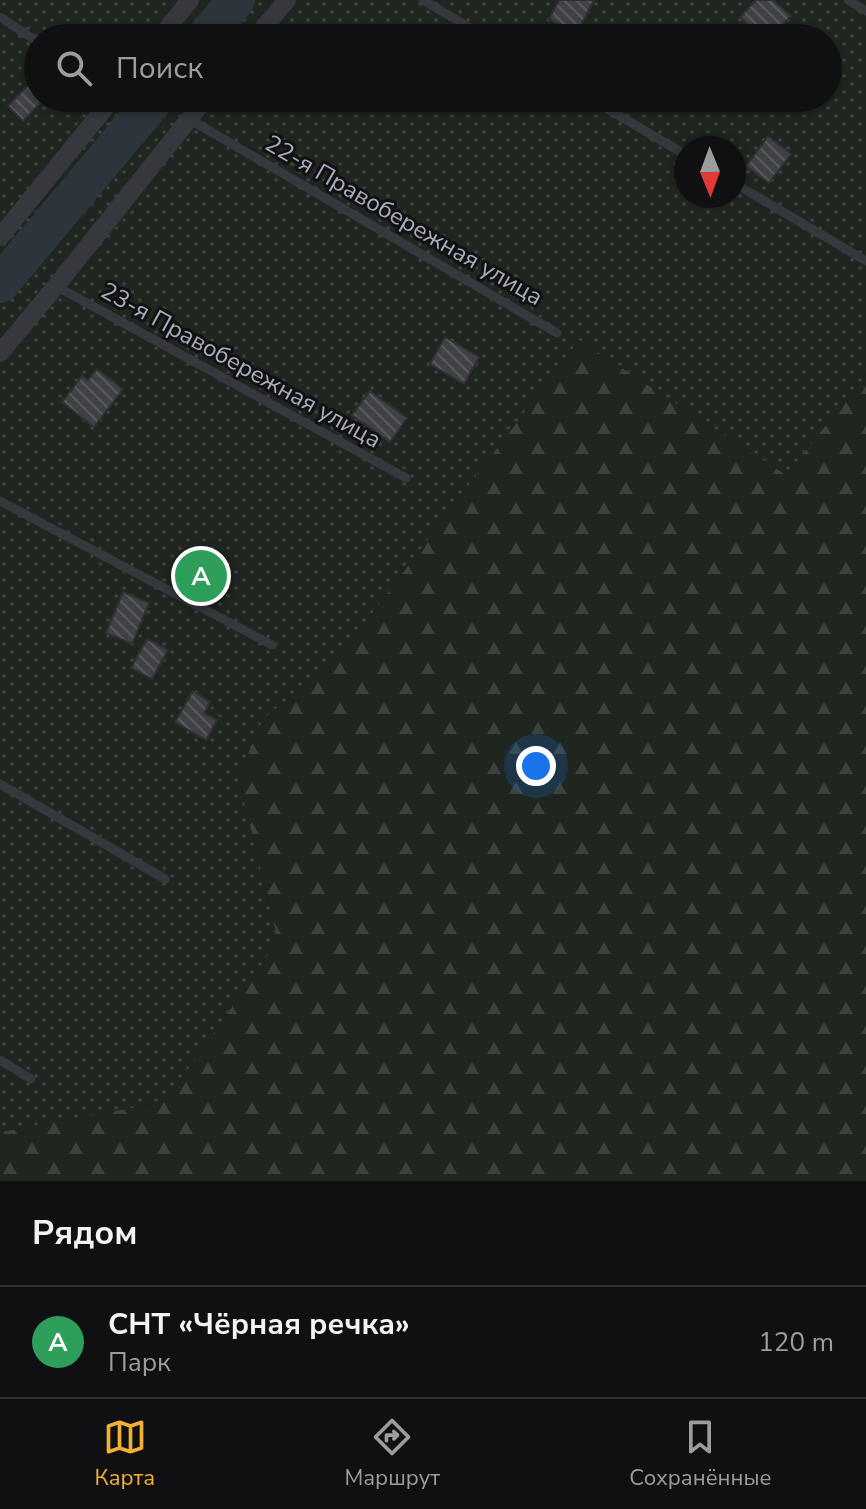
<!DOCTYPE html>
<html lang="ru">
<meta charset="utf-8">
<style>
:root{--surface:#101012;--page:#1e1e20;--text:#f1f3f6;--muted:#9c9d9f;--line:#303032;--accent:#f2b134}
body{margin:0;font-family:"Nunito Sans",sans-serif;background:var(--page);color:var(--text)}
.compass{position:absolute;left:674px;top:136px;width:72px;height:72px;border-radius:50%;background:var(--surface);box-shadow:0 2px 6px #0004;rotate:179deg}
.you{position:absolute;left:536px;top:766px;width:28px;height:28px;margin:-20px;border:6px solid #fff;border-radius:50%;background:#1a73e8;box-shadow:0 0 0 12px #1a73e833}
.badge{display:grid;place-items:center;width:52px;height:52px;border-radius:50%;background:var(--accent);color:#fff;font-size:26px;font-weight:700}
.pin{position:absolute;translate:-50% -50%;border:4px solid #fff;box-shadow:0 2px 8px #0006}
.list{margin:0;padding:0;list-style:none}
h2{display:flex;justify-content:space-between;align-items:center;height:104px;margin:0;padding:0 32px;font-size:34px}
h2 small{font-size:26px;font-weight:400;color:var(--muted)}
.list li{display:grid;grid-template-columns:52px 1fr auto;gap:24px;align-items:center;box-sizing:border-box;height:112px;padding:0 32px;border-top:2px solid var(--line)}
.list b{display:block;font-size:30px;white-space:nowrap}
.list p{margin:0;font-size:26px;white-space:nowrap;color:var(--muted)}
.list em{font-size:26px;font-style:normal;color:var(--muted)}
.icon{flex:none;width:44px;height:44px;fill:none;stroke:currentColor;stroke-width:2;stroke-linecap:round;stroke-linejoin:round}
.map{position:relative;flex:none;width:866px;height:1181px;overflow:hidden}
.search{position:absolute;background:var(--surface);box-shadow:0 2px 6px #0004;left:24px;right:24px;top:24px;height:88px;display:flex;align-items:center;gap:20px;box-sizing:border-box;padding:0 28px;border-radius:44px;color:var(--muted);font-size:30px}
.sheet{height:216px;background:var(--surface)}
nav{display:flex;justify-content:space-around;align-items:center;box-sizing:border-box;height:112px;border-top:2px solid var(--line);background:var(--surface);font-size:22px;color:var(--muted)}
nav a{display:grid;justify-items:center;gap:4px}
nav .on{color:var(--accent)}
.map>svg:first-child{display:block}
</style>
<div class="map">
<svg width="866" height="1181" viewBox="0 0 866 1181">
<defs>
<pattern id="forest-firs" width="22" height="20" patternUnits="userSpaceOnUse" patternTransform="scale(2)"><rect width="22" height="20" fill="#1e261f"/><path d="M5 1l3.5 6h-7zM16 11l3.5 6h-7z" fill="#3c433d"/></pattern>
<pattern id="garden-dots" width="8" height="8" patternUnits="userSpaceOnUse" patternTransform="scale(2)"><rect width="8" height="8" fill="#1e261f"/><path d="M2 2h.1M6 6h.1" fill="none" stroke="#3c433d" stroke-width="1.8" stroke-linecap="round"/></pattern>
<pattern id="building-back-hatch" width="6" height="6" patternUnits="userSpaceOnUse" patternTransform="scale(2)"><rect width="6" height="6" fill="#404145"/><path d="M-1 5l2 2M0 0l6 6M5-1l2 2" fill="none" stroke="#595a5e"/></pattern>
</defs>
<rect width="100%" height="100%" fill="#161618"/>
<polygon fill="url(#forest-firs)" points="579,340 786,475 866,375 866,1181 0,1181 0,1132 165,1102 278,941 238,776 263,719 335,662"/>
<path fill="url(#garden-dots)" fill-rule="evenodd" d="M0 0H866V375L786 475 579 340 335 662 263 719 238 776 278 941 165 1102 0 1132ZM38 38H828V98H38ZM686 148H734V196H686Z"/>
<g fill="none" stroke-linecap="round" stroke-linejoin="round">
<g stroke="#2c353c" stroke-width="38">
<polyline points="205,38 236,0"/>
<polyline points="0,284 156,98"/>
</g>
</g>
<g fill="url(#building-back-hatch)" stroke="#303034" stroke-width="2">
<polygon points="559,0 594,0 577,33 549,19"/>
<polygon points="756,0 773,0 791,16 770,38 761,38 740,17"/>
<polygon points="28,85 38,95 38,98 43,100 23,121 8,106"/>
<polygon points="768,136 791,154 769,183 746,166"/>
<polygon points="445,337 479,357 464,384 430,364"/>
<polygon points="97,369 123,389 94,427 62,402 82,376 88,380"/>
<polygon points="370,391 407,418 390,442 352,415"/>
<polygon points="123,592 149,603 132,644 106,633"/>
<polygon points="147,639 168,650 152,679 131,668"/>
<polygon points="193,691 210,702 204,713 217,720 206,740 175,722"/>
</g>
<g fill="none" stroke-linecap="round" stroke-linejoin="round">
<g stroke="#37383d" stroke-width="9">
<polyline points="423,0 487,38"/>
<polyline points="848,0 866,11"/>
<polyline points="0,17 38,42"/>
<polyline points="589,98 686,155"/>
<polyline points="189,119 557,333"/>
<polyline points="734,183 866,261"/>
<polyline points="56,286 406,478"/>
<polyline points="0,501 272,645"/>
<polyline points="0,784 165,879"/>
<polyline points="0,1060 31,1079"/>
</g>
<g stroke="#37383d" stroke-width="18">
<polyline points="160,38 190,0"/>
<polyline points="255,38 287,0"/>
<polyline points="0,237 113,98"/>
<polyline points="0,353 56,286 206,98"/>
</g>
</g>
<g text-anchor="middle" stroke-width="6" stroke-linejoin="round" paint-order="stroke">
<g font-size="24" fill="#a8adb8" stroke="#111113">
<text transform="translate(404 220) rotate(30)" y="8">22-я Правобережная улица</text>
<text transform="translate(241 365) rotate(29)" y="8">23-я Правобережная улица</text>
</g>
</g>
</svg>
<svg class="compass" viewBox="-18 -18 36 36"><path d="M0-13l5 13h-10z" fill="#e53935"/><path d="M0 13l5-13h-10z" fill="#9c9d9f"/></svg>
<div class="you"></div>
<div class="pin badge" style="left:201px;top:576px;background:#2e9e5b">A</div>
<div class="search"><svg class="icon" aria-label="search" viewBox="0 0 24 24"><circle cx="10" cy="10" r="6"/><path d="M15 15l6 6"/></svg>Поиск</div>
</div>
<section class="sheet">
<h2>Рядом<small></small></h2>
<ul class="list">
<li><span class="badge" style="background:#2e9e5b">A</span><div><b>СНТ «Чёрная речка»</b><p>Парк</p></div><em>120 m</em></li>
</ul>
</section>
<nav>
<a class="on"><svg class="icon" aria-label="map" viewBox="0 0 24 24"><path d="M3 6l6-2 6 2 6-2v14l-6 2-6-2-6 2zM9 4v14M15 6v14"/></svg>Карта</a>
<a><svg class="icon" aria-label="directions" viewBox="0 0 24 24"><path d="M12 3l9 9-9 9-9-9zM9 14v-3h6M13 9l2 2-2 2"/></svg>Маршрут</a>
<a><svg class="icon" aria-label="saved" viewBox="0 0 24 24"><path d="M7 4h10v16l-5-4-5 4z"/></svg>Сохранённые</a>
</nav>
